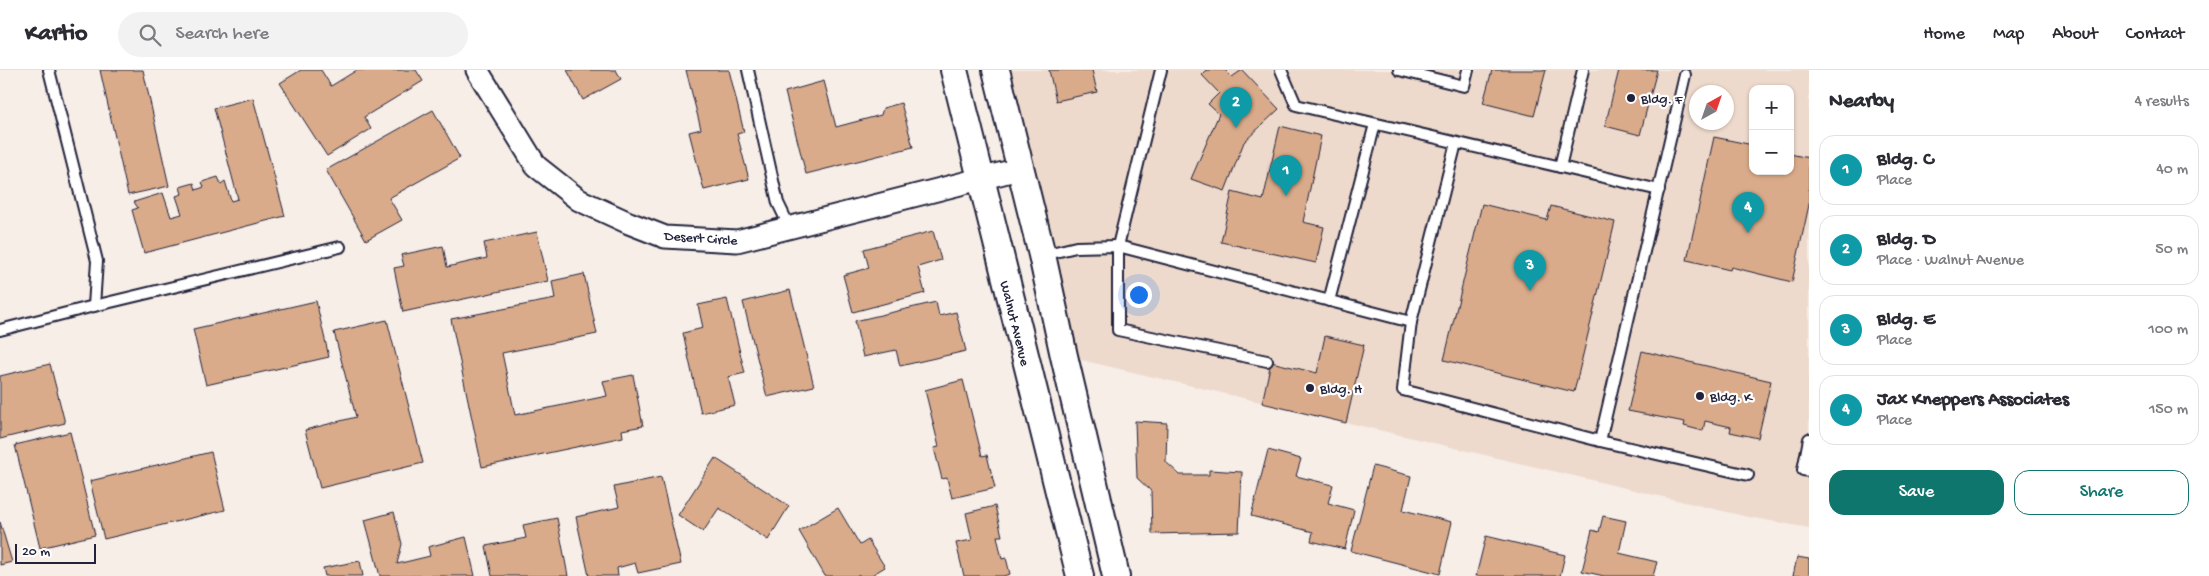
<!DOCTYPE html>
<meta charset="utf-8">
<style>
:root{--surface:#fff;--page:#f2f2f3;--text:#2b2b33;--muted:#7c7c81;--line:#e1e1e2;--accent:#0f766e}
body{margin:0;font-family:"Gochi Hand",sans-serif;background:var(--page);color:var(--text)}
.controls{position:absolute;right:15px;top:15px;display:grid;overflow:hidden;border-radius:10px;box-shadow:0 1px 4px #0004}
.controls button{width:45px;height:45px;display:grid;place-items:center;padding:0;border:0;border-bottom:1px solid var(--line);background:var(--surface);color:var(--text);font:25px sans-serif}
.compass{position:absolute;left:1689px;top:15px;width:45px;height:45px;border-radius:50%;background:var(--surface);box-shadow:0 1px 4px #0004;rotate:40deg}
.scale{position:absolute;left:15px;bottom:12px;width:81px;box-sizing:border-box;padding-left:5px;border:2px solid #22223b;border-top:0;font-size:14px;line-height:18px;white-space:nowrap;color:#22223b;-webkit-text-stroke:4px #fff;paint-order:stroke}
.you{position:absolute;left:1138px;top:224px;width:18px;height:18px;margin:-12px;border:4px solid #fff;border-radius:50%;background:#1a73e8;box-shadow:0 0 0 8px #1a73e833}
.badge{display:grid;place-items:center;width:32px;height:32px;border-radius:50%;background:var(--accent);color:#fff;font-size:16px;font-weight:700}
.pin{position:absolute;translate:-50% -41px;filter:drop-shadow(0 1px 2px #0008)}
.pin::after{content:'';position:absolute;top:26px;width:18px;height:15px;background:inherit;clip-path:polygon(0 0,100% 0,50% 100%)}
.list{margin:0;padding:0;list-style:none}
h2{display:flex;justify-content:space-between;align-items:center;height:65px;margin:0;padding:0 20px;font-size:21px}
h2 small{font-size:16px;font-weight:400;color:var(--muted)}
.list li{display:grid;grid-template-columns:32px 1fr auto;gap:15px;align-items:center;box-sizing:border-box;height:70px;margin:0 10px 10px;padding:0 10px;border:1px solid var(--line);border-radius:15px}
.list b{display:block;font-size:19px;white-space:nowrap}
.list p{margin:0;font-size:16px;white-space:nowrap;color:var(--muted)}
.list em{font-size:16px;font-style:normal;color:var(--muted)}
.actions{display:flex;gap:10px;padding:15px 20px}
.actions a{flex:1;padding:11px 0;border:1px solid var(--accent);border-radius:15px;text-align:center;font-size:18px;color:var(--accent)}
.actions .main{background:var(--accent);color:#fff}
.icon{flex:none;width:28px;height:28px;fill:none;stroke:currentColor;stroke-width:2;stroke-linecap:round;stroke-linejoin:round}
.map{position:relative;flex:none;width:1809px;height:506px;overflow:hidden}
header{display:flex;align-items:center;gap:30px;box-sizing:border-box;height:70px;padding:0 25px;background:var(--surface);border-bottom:1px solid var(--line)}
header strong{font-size:24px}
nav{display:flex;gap:28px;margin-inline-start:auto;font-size:18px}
.search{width:350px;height:45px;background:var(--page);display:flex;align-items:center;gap:12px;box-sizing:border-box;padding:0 18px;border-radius:28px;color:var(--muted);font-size:19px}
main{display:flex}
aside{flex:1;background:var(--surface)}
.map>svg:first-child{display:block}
</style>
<header>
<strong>Kartio</strong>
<div class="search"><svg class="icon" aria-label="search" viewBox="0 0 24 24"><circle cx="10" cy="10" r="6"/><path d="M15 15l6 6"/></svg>Search here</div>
<nav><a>Home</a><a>Map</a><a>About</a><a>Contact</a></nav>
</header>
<main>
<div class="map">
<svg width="1809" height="506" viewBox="0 0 1809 506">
<rect width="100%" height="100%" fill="#f7eee8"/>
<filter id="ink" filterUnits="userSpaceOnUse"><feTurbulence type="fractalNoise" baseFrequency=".02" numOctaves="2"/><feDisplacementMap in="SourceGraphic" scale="10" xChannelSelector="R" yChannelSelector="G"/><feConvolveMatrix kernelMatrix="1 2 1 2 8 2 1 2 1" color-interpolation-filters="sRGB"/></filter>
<g filter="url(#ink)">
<path fill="#eedacc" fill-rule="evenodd" d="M996 0H1809V458L1748 447 1064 286ZM1753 19H1790V101H1753ZM1696 22H1726V52H1696Z"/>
<g fill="#d9ab8a" stroke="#22223b">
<polygon points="100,0 143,0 169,116 128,125"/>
<polygon points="301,0 321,0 331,16 357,0 416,0 423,11 364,47 371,59 327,86 280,13"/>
<polygon points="567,0 616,0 621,9 583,30"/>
<polygon points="686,0 729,0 744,62 737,64 749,109 704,120 689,62 701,59"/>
<polygon points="1049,0 1092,0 1097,22 1056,31"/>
<polygon points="1207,0 1225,0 1232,7 1242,0 1279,39 1244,72 1225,121 1191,109 1219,44 1208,34 1219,23 1202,5"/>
<polygon points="1492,0 1546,0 1534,46 1483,33"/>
<polygon points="1619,0 1657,0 1640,65 1605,56"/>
<polygon points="824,11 836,57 881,45 883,38 901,33 913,77 806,104 785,22"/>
<polygon points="253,28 285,146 144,183 132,140 138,138 134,132 163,123 171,147 182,144 176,126 182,124 180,117 194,113 196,120 204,117 202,112 218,107 221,114 225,111 231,131 238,129 214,38"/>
<polygon points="433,40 460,88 389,128 402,150 366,170 326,100"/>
<polygon points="1280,56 1321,66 1303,152 1324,157 1316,193 1221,172 1232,122 1263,130"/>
<polygon points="1714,67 1753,75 1753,101 1790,101 1790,84 1809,88 1809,135 1792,212 1731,197 1730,200 1687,190"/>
<polygon points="1482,134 1547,150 1551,136 1615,152 1574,322 1444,290"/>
<polygon points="933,161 941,190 918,197 925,223 853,242 843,205 869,198 864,179"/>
<polygon points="537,162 548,211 403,242 394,198 404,196 401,185 443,176 447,197 487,188 484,173"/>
<polygon points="584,204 597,264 502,283 515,345 607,326 603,311 633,305 643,356 622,360 623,367 482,397 451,249 555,229 552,211"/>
<polygon points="790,220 814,316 767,327 743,232"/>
<polygon points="727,229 745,303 728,307 735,335 701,343 683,263 703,258 698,235"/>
<polygon points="316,231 329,287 206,315 193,259"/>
<polygon points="936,232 939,246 956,242 966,281 900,296 896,280 863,287 855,251"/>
<polygon points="387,250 423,393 320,418 305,360 356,347 334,262"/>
<polygon points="1325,266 1364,275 1346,353 1262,333 1271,292 1317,303"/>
<polygon points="1642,281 1771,311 1758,368 1730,362 1731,357 1705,351 1703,361 1684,356 1685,352 1628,341"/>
<polygon points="50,294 65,353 0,369 0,306"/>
<polygon points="963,310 982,386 987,385 995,418 952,428 947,408 942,409 934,378 939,377 925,320"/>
<polygon points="1135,351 1167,353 1166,392 1180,405 1209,405 1209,400 1242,402 1239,462 1152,464 1151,421 1137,408"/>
<polygon points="70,362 95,465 40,478 15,375"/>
<polygon points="1268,380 1301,389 1296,406 1333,415 1328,433 1354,440 1345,479 1311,471 1313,462 1251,446"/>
<polygon points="211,382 225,440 104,469 90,411"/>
<polygon points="715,388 789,436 768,470 719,438 703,462 678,445"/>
<polygon points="1373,396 1411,406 1403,440 1452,452 1440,504 1351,481"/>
<polygon points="661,407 681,494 638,503 635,493 617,498 618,506 589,506 576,447 619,437 614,417"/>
<polygon points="995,436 1002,466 997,466 1002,489 1006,488 1010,504 1003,506 964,506 956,473 972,470 966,443"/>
<polygon points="838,438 860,475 868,470 885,497 870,506 825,506 799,461"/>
<polygon points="394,442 402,474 397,494 430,486 428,477 466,467 475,506 380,506 365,450"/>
<polygon points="1603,446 1626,451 1619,483 1657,492 1653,506 1604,506 1582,501 1592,460 1599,462"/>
<polygon points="557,448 568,506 492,506 486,476 526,468 523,455"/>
<polygon points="0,452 12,492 0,495"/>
<polygon points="1486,466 1565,485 1560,506 1476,506"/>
<polygon points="1797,487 1809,489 1809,506 1793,506"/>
<polygon points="360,491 363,506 325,506 323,498"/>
</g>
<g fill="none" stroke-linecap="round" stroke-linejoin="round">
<defs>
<g id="service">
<polyline points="49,0 97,191 94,236 340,177"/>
<polyline points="748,0 778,133 790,158"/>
<polyline points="1161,0 1118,176 1118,260 1267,291"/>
<polyline points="1281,0 1296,35 1659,120"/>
<polyline points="1399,0 1464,16 1468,0"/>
<polyline points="1560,97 1583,0"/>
<polyline points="1043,185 1076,177 1118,176 1411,252 1403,320 1600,371 1748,405"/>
<polyline points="1329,231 1375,54"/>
<polyline points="1411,252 1456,73"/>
<polyline points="0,260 94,236"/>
<polyline points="1809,369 1803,400 1809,401"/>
<polyline points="1600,371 1685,5"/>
</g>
<polyline id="minor" points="477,0 536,96 579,130 629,153 665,167 737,171 1019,99"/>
<g id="tertiary">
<polyline points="954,0 1080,506"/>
<polyline points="996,0 1042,185 1064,286 1116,506"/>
</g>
</defs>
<use href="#service" stroke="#22223b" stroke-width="14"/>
<use href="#minor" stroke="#22223b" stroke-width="25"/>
<use href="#tertiary" stroke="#22223b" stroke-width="30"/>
<use href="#service" stroke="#fff" stroke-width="10"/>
<use href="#minor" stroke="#fff" stroke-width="21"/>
<use href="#tertiary" stroke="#fff" stroke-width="26"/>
</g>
</g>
<g fill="#22223b" stroke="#fff" stroke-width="2">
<circle cx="1631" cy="28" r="5"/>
<circle cx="1310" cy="318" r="5"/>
<circle cx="1700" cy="326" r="5"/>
</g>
<g text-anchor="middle" stroke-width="4.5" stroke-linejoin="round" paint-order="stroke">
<g font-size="14" fill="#22223b" stroke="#fff" text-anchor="start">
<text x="1641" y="33">Bldg. F</text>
<text x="1320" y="323">Bldg. H</text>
<text x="1710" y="331">Bldg. K</text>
</g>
<g font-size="14" fill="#22223b" stroke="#fff">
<text transform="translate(701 167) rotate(4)" y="5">Desert Circle</text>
<text transform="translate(1016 253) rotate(76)" y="5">Walnut Avenue</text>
</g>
</g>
</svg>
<div class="controls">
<button>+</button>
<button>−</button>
</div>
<svg class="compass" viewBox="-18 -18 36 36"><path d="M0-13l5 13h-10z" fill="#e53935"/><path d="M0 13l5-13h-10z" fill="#7c7c81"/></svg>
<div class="scale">20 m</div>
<div class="you"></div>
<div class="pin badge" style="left:1286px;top:126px;background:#0f9aa8">1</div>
<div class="pin badge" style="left:1236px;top:58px;background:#0f9aa8">2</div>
<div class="pin badge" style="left:1530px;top:221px;background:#0f9aa8">3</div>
<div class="pin badge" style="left:1748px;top:163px;background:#0f9aa8">4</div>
</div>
<aside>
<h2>Nearby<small>4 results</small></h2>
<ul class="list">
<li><span class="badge" style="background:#0f9aa8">1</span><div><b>Bldg. C</b><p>Place</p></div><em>40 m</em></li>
<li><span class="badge" style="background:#0f9aa8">2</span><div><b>Bldg. D</b><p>Place · Walnut Avenue</p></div><em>50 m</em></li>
<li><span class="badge" style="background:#0f9aa8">3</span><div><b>Bldg. E</b><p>Place</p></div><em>100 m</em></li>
<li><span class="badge" style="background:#0f9aa8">4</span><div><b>Jax Kneppers Associates</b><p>Place</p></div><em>150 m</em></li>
</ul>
<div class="actions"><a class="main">Save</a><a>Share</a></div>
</aside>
</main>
